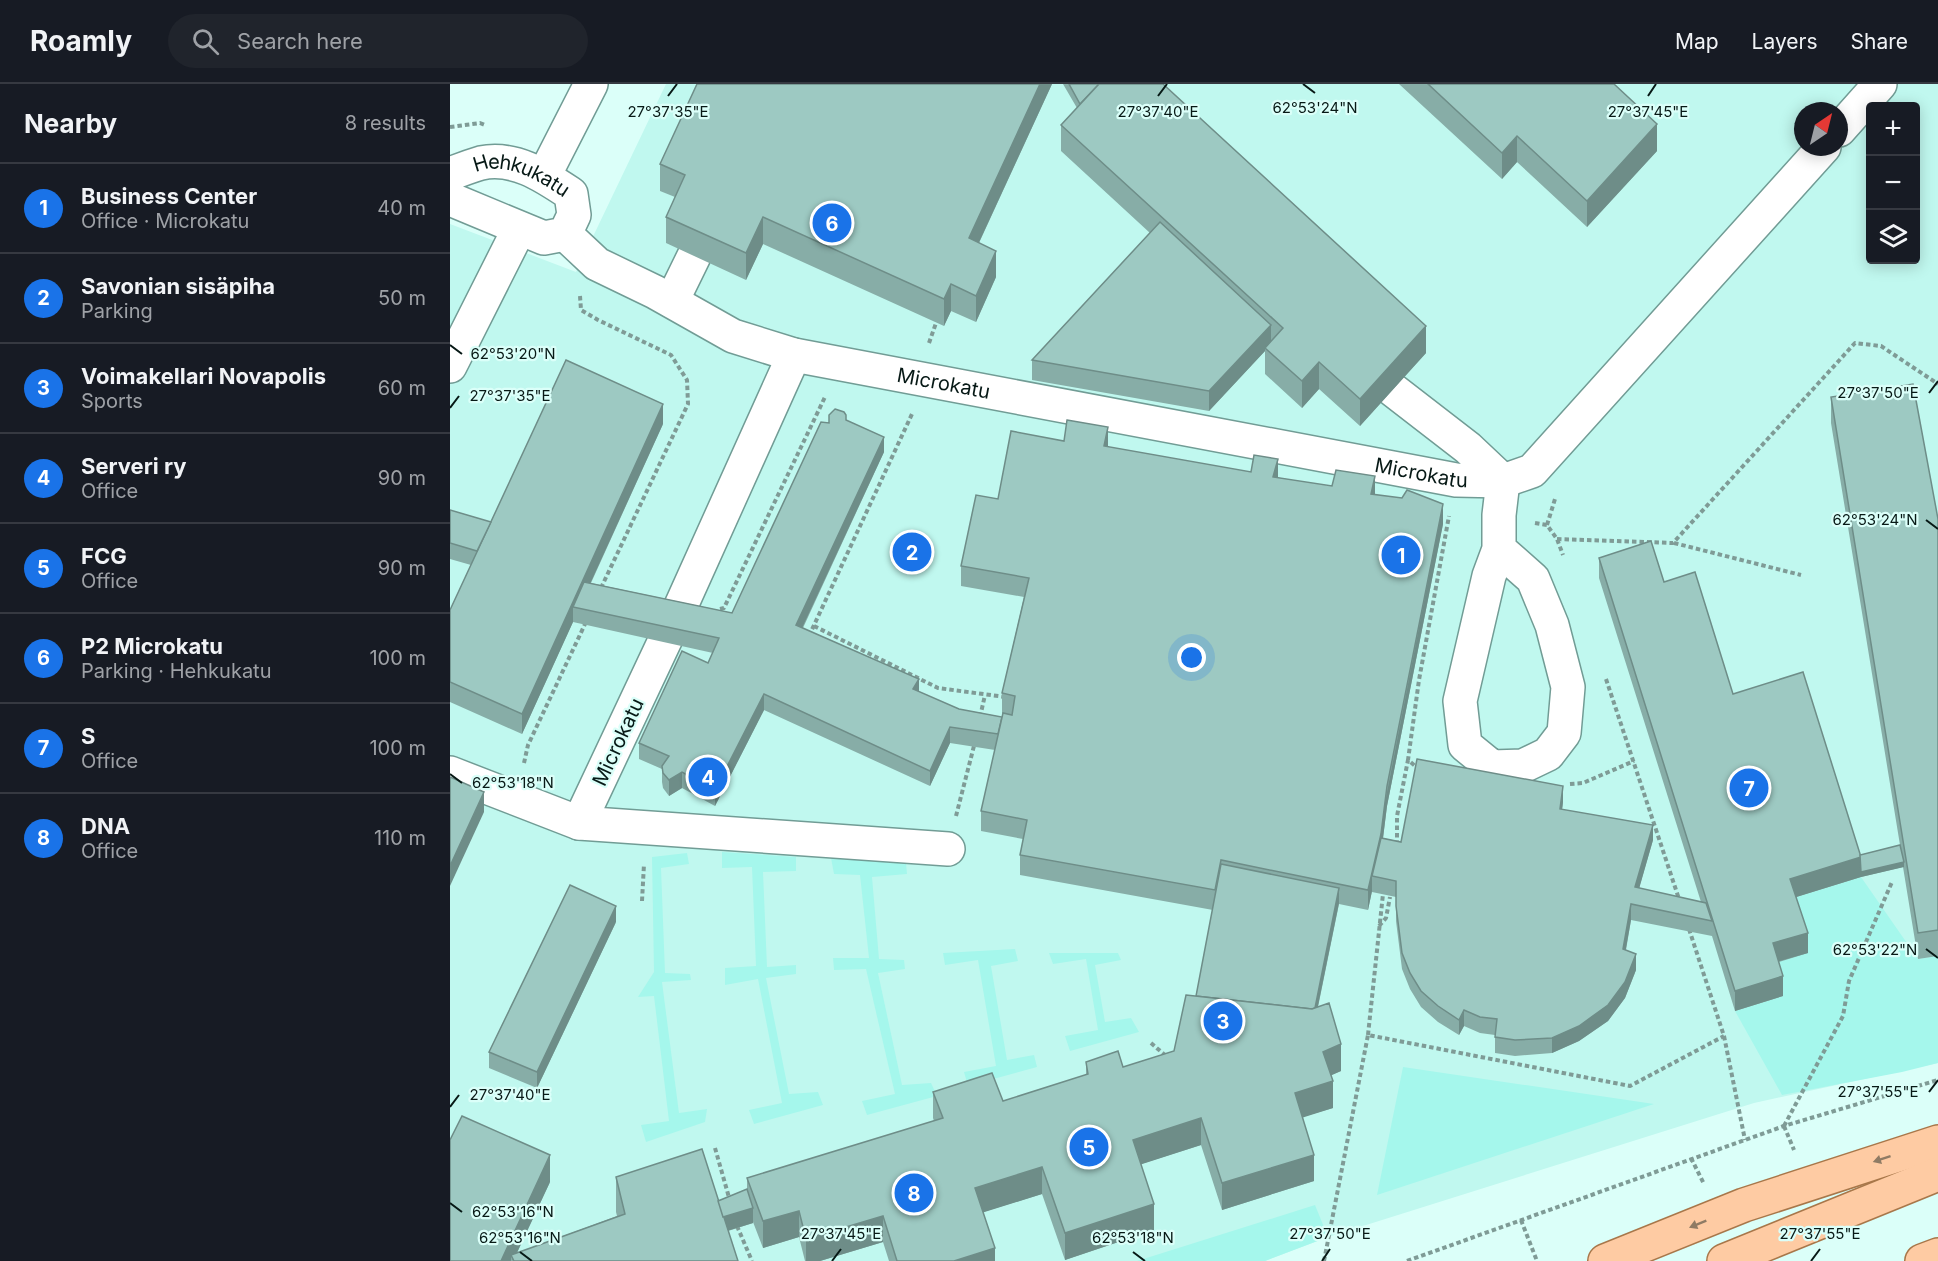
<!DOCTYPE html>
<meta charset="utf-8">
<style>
:root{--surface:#171b24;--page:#20242c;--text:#f1f3f6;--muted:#9ea1a6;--line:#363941;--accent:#1a73e8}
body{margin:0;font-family:Inter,sans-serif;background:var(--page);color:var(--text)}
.controls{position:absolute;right:18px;top:18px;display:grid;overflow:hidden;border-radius:6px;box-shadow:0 3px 15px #0003}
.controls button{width:54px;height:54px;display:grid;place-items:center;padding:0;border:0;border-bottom:2px solid var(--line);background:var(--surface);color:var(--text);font:30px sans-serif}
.compass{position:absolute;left:1344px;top:18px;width:54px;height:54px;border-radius:50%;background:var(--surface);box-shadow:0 3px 15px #0003;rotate:35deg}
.you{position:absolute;left:742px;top:574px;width:21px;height:21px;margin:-15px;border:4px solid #fff;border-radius:50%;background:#1a73e8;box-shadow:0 0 0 9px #1a73e833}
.badge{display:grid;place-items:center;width:39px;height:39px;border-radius:50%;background:var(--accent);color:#fff;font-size:20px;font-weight:700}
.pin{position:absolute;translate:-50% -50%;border:3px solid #fff;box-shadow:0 2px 6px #0006}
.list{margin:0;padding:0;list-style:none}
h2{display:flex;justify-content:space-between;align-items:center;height:78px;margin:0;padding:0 24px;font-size:26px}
h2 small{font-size:20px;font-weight:400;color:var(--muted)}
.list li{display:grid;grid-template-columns:39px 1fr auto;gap:18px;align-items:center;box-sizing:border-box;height:90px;padding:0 24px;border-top:2px solid var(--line)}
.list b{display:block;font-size:22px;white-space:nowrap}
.list p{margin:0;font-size:20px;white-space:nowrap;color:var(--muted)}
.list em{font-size:20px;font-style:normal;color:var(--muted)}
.icon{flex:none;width:33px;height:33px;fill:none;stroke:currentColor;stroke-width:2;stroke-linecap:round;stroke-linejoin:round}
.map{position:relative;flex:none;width:1488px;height:1177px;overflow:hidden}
header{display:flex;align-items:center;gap:36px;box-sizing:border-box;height:84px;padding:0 30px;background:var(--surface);border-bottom:2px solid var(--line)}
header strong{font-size:28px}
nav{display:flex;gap:33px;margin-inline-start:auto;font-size:21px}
.search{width:420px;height:54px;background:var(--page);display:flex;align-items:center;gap:15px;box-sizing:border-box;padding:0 21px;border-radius:33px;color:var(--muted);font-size:22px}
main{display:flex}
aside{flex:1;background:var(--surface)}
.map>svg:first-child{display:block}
</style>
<header>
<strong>Roamly</strong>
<div class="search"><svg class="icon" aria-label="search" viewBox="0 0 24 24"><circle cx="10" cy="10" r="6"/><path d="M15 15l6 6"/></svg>Search here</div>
<nav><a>Map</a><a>Layers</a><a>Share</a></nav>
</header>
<main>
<aside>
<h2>Nearby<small>8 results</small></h2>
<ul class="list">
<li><span class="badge">1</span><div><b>Business Center</b><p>Office · Microkatu</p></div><em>40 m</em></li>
<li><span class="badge">2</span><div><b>Savonian sisäpiha</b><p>Parking</p></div><em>50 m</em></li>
<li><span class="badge">3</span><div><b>Voimakellari Novapolis</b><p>Sports</p></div><em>60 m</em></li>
<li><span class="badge">4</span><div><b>Serveri ry</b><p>Office</p></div><em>90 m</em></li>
<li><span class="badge">5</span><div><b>FCG</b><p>Office</p></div><em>90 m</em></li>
<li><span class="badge">6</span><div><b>P2 Microkatu</b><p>Parking · Hehkukatu</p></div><em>100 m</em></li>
<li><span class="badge">7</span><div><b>S</b><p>Office</p></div><em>100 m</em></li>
<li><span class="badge">8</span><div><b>DNA</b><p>Office</p></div><em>110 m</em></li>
</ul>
</aside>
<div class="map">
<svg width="1488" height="1177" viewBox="0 0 1488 1177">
<rect width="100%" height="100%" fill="#dbfff9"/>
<path fill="#c0f8ef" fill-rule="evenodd" d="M216 0H1488V979L1304 1019 878 1153 815 1177H0V140L126 188ZM1420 22H1466V176H1420ZM1353 27H1389V63H1353Z"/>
<g fill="#a5f7ec">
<polygon points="272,768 346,773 346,787 313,788 317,883 346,881 346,890 316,894 339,1010 368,1008 373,1021 304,1040 299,1026 332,1019 308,895 275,901 275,884 306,882 302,783 272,784"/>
<polygon points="237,769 239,780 211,784 215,889 240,890 241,896 212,898 229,1029 257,1025 255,1038 196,1058 191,1041 219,1037 204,912 188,913 204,888 202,773"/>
<polygon points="381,774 456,779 457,790 422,793 429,875 454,876 455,885 428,889 452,1001 481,999 487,1012 417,1031 412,1017 445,1010 416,885 384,886 383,874 419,874 410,791 384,790"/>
<polygon points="1411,793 1468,875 1488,872 1488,979 1452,988 1332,1011 1285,927 1333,912 1323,879 1340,815"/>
<polygon points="565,865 568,877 541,882 557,976 584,971 587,983 518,1002 514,988 546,982 528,876 495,881 493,869"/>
<polygon points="599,869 668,869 671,876 645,881 655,938 681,934 689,948 620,967 615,952 648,946 636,875 603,880"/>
<polygon points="953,983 1204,1020 927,1111"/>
<polygon points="865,1121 878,1153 815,1177 687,1177"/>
</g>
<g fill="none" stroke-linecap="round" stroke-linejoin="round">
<defs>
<g id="minor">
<polyline points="1389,46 1430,0"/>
<path id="s1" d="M0 90C10 86 21 82 31 79 65 72 94 92 121 110L124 131 115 150 94 154 0 115"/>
<polyline points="94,92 141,0"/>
<path id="s2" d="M115 150 147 180 205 208 283 252 344 271 1006 396 1053 397 1082 387 1374 63"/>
<polyline points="222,217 244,172"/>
<polyline points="344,271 226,533 129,739 498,765"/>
<polyline points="0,282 69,145"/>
<polyline points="943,306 1018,364 1053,397"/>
<polyline points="1049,465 1083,495 1102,541 1118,603 1114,649 1098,670 1073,682 1042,683 1015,661 1010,617 1039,492 1049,465 1049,431 1053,397"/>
<polyline points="0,689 129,739"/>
</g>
<g id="major">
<polyline points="1155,1177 1294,1121 1488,1058"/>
<polyline points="1274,1177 1488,1090"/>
<polyline points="1472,1177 1488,1171"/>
</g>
</defs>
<use href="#minor" stroke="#719c95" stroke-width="36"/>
<use href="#major" stroke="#a8774a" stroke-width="36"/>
<g stroke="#7f9b96" stroke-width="4" stroke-dasharray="4.5 3" stroke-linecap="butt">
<polyline points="0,43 30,39 35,41"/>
<polyline points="130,212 131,226 148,236 221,271 237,296 238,320 151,504"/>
<polyline points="479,259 486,239"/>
<polyline points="1085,439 1097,441 1107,455 1113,471"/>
<polyline points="1097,441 1105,415"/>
<polyline points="1107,455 1223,459 1405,259 1431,262 1488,300"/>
<polyline points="1224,459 1351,491"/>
<polyline points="270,525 274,524 375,313"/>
<polyline points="364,542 488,604 555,613"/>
<polyline points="359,552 462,330"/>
<polyline points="1156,595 1230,818"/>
<polyline points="530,633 535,611"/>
<polyline points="74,679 78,661 136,538"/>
<polyline points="970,686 958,676 969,596 999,432"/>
<polyline points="1120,700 1133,699 1184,677"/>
<polyline points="506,732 525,658"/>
<polyline points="947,761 947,732 958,676"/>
<polyline points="192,817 194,780"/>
<polyline points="929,842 936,834 940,813"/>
<polyline points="1239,845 1274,952 1295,1056"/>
<polyline points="918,951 933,810"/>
<polyline points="701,959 716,972"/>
<polyline points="1334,1042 1393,932 1399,897 1442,798"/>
<polyline points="1334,1042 1344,1066"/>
<polyline points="265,1064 280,1117"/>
<polyline points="1241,1074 1254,1100"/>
<polyline points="1071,1136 1087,1177"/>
<polyline points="287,1142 302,1177"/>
<polyline points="874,1177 918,951 1180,1002 1274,952"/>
<polyline points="957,1177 1334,1042 1488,996"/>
</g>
<use href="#minor" stroke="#fff" stroke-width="33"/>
<use href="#major" stroke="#fecba3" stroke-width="33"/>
</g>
<g fill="#87ada7">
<polygon points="602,0 529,159 546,193 526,238 501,227 494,242 313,160 296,196 216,159 216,133 225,113 210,107 210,80"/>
<polygon points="613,0 713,0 976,269 910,342 869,305 852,324 815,290 815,267 759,327 582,296 582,276 700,149 611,67 611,41 627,24"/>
<polygon points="949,0 1164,0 1207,67 1137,143 1067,78 1052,95"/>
<polygon points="1381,313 1488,435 1488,872 1468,875 1453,783 1411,793 1346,813 1358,869 1329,878 1333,912 1285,927 1262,852 1181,836 1176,866 1186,886 1175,914 1158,937 1129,957 1102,969 1065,972 1045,969 1045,951 1030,949 1014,942 1009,951 988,938 971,923 960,905 952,885 946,837 946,813 922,808 922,807 918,826 889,820 868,923 891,987 881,991 883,1024 852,1033 864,1097 772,1126 751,1061 691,1080 704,1146 615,1176 592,1110 533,1128 545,1177 439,1177 433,1158 370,1177 355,1177 349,1153 313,1164 303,1138 303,1139 278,1147 288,1177 0,1177 100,1098 67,1169 167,1132 166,1128 166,1093 268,1117 297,1105 297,1094 484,1037 483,1034 483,1008 553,1017 636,991 636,978 673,983 724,967 746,912 763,826 570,791 570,771 573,755 531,747 531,727 545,666 500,659 480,702 314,626 265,722 232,704 219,712 213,704 212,698 212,685 189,675 189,659 258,579 263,569 123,538 72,650 0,618 0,526 21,481 0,475 0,426 41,438 213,340 141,499 282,529 379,339 396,336 434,368 353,544 469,608 509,625 552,633 552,609 574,513 511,502 511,482 548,415 614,357 658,363 925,411 993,440 937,722 933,754 951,758 1113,718 1112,726 1203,756 1189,804 1251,818 1149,494 1149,474 1214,498 1283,610 1410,771 1450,761 1381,339"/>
<polygon points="166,838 87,1004 39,984 39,968"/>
</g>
<g fill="#6e8d88">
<polygon points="590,0 602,0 519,180 519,154"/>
<polygon points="1207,40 1207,67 1137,143 1137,117"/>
<polygon points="1067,52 1067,78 1052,95 1052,69"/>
<polygon points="313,133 313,160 296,196 296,169"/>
<polygon points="546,167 546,193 526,238 526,212"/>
<polygon points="501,200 501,227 494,242 494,215"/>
<polygon points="821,241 821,261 815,264 815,267 759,327 759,307"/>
<polygon points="976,242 976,269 910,342 910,315"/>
<polygon points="869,278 869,305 852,324 852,297"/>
<polygon points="213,320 213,340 129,524 123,523 123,538 72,650 72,630"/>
<polygon points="658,343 658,363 654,362"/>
<polygon points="434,353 434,368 346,557 346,541"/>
<polygon points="828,375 828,395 823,393"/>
<polygon points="925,392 925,412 921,410"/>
<polygon points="993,420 993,440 937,722 931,770 922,792 922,807 918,826 918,806"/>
<polygon points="469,595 469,611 463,605"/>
<polygon points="314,610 314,626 265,722 265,706"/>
<polygon points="500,643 500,659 480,702 480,687"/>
<polygon points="232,688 232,704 219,712 219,696"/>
<polygon points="1113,702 1113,718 1110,741 1110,725"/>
<polygon points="34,708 34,728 0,802 0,782"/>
<polygon points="1203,741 1203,756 1185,819 1185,803"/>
<polygon points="1411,773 1454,778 1454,783 1411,793 1340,815 1340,795"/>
<polygon points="889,804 889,819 862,951 862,936"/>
<polygon points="1181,820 1181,836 1173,881 1173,865"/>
<polygon points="166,822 166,838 87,1004 87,988"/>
<polygon points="1358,849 1358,869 1323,879 1323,859"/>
<polygon points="1186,870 1186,886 1175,914 1158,937 1129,957 1102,969 1102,954"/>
<polygon points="1333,892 1333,912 1285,927 1285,907"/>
<polygon points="1014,926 1014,942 1009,951 1009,936"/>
<polygon points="891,960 891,987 873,995 873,968"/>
<polygon points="883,997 883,1024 845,1036 845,1009"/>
<polygon points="751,1034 751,1061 683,1083 683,1056"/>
<polygon points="100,1071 100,1098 63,1177 61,1171 61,1177 51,1177"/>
<polygon points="864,1071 864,1097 772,1126 772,1099"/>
<polygon points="592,1083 592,1110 525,1131 525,1104"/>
<polygon points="704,1120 704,1146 615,1176 615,1149"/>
<polygon points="303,1124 303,1139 267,1150 267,1134"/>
<polygon points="349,1127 349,1153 313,1164 313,1137"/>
<polygon points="433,1132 433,1158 370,1177 356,1177 356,1155"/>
<polygon points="545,1164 545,1177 504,1177"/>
</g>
<g fill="#9dc9c2" stroke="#6e8d88" stroke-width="1.5">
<polygon points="247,0 590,0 519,154 546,167 526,212 501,200 494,215 313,133 296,169 216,133 235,91 210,80"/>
<polygon points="619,0 649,0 630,20"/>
<polygon points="649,0 713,0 976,242 910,315 869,278 852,297 815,264 833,244 611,41"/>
<polygon points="978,0 1164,0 1207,40 1137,117 1067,52 1052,69"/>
<polygon points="710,138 821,241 759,307 582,276"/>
<polygon points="116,276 213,320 72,630 0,598 0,526"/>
<polygon points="1463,300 1488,435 1488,846 1468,849 1381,313"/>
<polygon points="385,325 394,328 396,331 396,336 434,353 346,541 469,595 463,605 509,625 552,633 548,650 500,643 480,687 314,610 265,706 232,688 219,696 213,689 212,682 219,672 189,659 232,567 258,579 269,554 123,523 134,498 282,529 371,338 379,339 379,331"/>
<polygon points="617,336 658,343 654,362 801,388 804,371 828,375 823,393 882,402 886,386 925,392 921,410 952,414 957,406 993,420 937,702 931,750 918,806 771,776 765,806 570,771 577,736 531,727 553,629 562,631 565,612 552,609 579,494 511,482 526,411 548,415 561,347 614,357"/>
<polygon points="0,426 41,438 27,467 0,459"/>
<polygon points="1201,457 1214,498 1245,488 1283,610 1353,588 1411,773 1340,795 1358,849 1323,859 1333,892 1285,907 1149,474"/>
<polygon points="967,675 1113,702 1110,725 1203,741 1185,803 1256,819 1262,837 1181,820 1173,865 1186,870 1175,898 1158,921 1129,942 1102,954 1065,956 1045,953 1047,935 1030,933 1014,926 1009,936 988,922 971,907 960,889 952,869 946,822 946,797 922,792 931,754 951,758"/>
<polygon points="0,693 34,708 0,782"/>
<polygon points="1450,761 1454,778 1411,788 1410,771"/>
<polygon points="771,780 889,804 865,924 862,925 746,912"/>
<polygon points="120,801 166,822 87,988 39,968"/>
<polygon points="736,911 862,925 879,919 891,960 873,968 883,997 845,1009 864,1071 772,1099 751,1034 683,1056 704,1120 615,1149 592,1083 525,1104 545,1164 504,1177 447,1177 433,1132 356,1155 349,1127 313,1137 297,1094 493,1034 483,1008 542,989 553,1017 638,990 636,978 668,967 673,983 724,967"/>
<polygon points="12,1032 100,1071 51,1177 0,1177 0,1056"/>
<polygon points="252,1065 288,1177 64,1177 61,1171 175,1130 166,1093"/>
<polygon points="297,1105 303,1124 273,1133 268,1117"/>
</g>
<defs><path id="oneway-solid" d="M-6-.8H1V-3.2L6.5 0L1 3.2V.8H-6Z" transform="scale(1.5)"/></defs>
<g fill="#8f7b64">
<use href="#oneway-solid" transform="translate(1432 1075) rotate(162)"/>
<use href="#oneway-solid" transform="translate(1248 1140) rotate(158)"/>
</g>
<path fill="none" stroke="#071916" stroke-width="2" d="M853 0 865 9M218 12 227 0M708 12 717 0M1198 12 1206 0M0 261 12 270M1479 309 1488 297M0 324 9 312M1476 436 1488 445M0 690 12 699M1476 865 1488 874M1479 1008 1488 996M0 1023 9 1011M0 1119 12 1128M70 1168 82 1177M683 1168 695 1177M382 1177 391 1165M872 1177 880 1165M1361 1177 1370 1165"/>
<g text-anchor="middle" stroke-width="4.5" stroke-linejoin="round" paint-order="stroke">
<g font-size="20" fill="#071916" stroke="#dbfff9">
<text dy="7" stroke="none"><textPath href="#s1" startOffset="76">Hehkukatu</textPath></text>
<text dy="7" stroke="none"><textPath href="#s2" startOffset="414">Microkatu</textPath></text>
<text dy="7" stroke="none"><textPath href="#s2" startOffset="900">Microkatu</textPath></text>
<text transform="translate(168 658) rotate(-65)" y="7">Microkatu</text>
</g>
</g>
<g font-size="15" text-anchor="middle" fill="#071916" stroke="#dbfff9" stroke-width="4.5" stroke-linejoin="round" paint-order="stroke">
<text x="865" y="29">62°53'24"N</text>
<text x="218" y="33">27°37'35"E</text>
<text x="708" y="33">27°37'40"E</text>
<text x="1198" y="33">27°37'45"E</text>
<text x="63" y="275">62°53'20"N</text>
<text x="1428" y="314">27°37'50"E</text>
<text x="60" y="317">27°37'35"E</text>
<text x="1425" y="441">62°53'24"N</text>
<text x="63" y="704">62°53'18"N</text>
<text x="1425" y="871">62°53'22"N</text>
<text x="1428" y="1013">27°37'55"E</text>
<text x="60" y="1016">27°37'40"E</text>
<text x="63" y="1133">62°53'16"N</text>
<text x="391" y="1155">27°37'45"E</text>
<text x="880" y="1155">27°37'50"E</text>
<text x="1370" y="1155">27°37'55"E</text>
<text x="70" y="1159">62°53'16"N</text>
<text x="683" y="1159">62°53'18"N</text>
</g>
</svg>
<div class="controls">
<button>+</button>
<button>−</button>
<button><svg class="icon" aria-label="layers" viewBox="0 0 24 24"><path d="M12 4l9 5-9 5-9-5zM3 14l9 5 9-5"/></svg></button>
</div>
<svg class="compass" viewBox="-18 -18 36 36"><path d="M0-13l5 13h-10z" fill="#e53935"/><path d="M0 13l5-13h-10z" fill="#9ea1a6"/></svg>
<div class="you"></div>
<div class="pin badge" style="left:951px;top:471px">1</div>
<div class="pin badge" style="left:462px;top:468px">2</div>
<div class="pin badge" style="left:773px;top:937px">3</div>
<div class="pin badge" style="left:258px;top:693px">4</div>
<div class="pin badge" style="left:639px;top:1063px">5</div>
<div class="pin badge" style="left:382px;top:139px">6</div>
<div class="pin badge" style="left:1299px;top:704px">7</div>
<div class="pin badge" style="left:464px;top:1109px">8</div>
</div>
</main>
